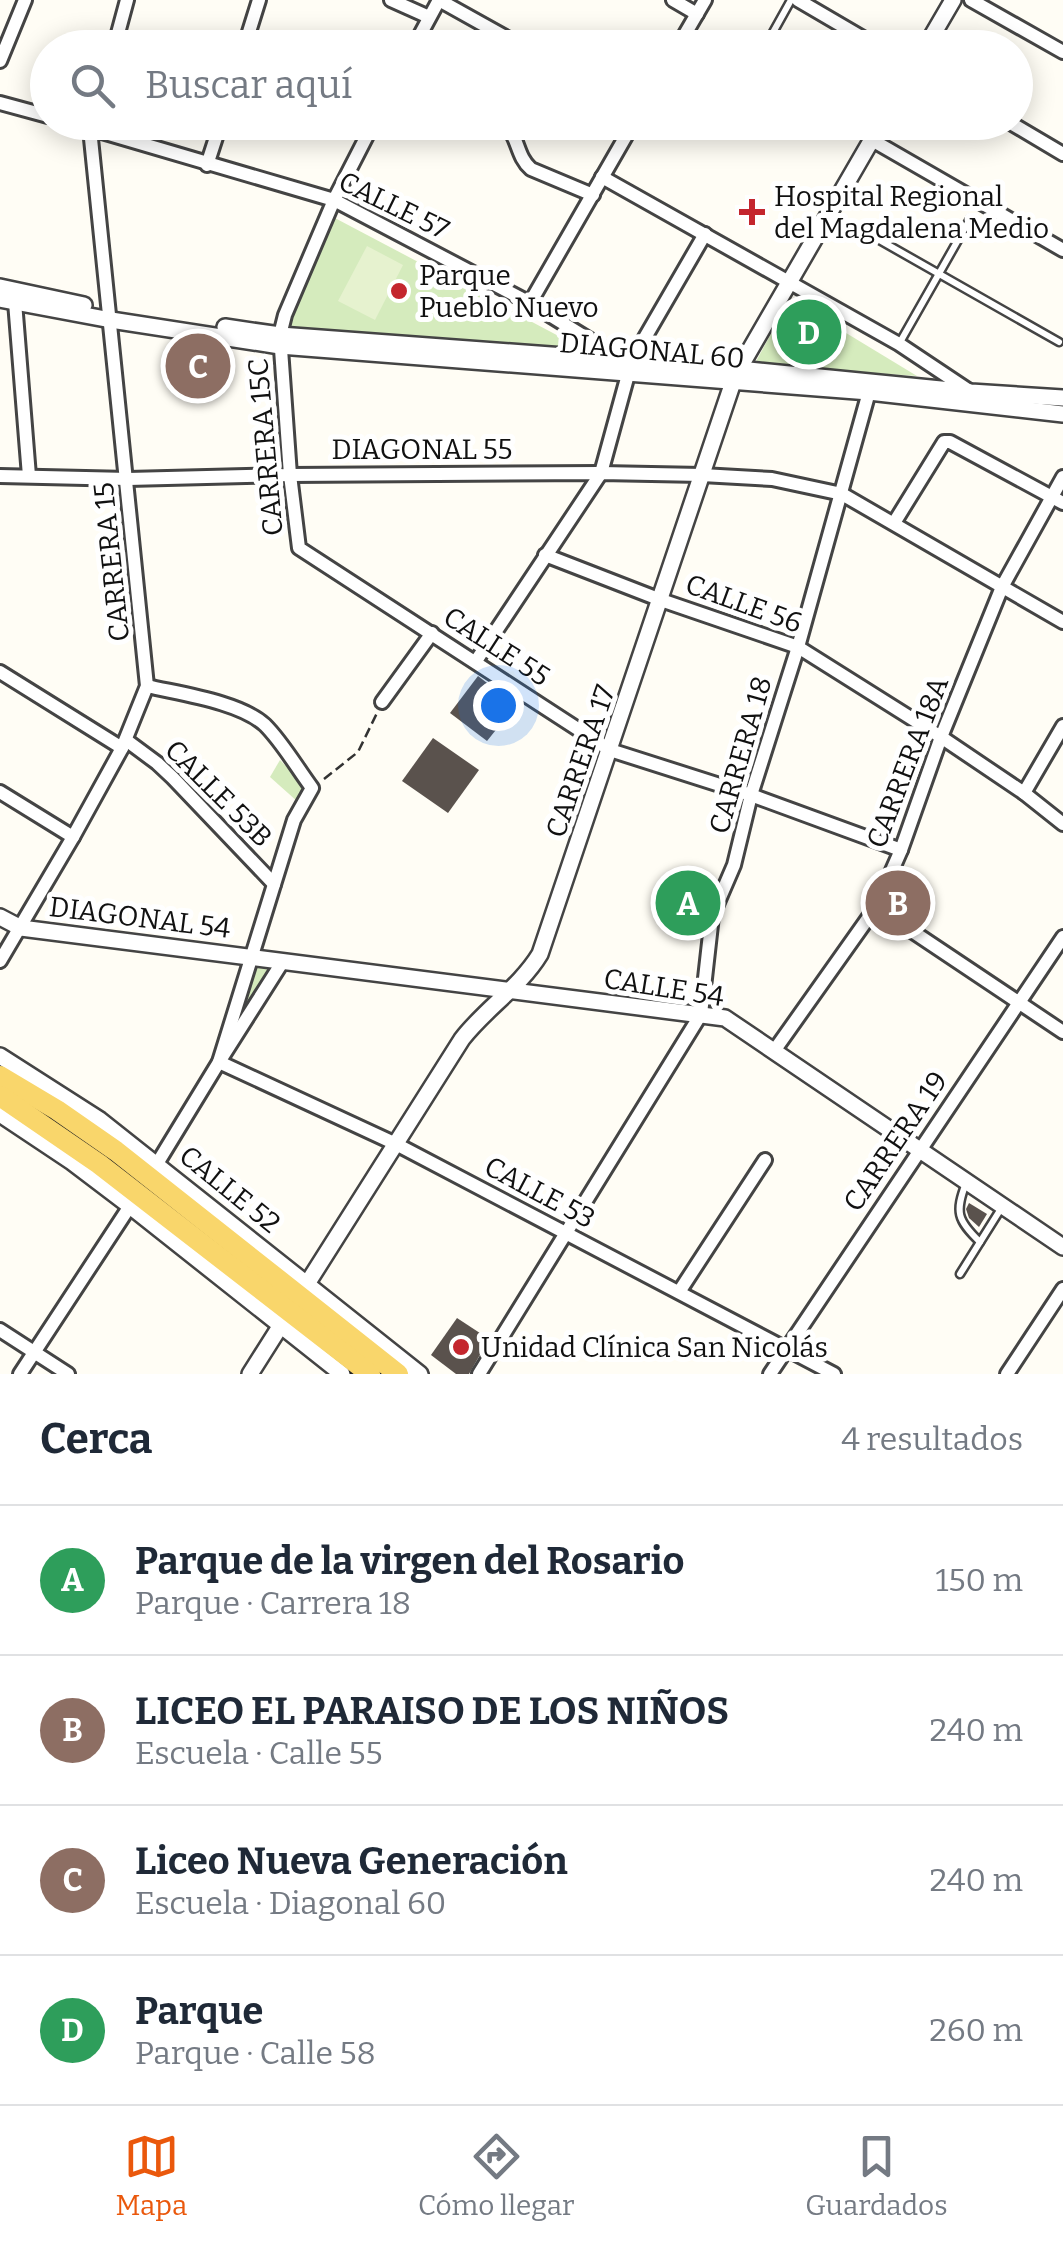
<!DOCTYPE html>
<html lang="es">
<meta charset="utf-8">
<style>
:root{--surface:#fff;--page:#f2f2f3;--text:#1f2937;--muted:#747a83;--line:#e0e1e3;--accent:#ea580c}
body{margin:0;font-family:Bitter,serif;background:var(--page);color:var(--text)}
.you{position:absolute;left:498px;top:705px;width:35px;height:35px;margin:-25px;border:8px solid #fff;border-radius:50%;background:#1a73e8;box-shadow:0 0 0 15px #1a73e833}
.badge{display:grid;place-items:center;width:65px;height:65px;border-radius:50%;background:var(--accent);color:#fff;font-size:32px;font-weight:700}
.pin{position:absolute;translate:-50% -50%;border:5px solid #fff;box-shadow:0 2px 10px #0006}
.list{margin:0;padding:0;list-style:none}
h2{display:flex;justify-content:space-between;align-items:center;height:130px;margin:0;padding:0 40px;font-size:42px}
h2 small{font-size:32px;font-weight:400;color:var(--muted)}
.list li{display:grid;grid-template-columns:65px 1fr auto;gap:30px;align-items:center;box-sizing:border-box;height:150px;padding:0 40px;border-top:2px solid var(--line)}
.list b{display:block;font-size:38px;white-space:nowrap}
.list p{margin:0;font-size:32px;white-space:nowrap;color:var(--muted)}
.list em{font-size:32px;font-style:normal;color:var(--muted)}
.icon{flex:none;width:55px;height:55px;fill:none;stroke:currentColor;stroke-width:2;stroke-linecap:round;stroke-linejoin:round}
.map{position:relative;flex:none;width:1063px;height:1374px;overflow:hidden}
.search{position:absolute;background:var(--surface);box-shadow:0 5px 25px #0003;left:30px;right:30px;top:30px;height:110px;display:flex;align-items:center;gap:25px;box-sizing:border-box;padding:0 35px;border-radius:55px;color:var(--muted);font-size:38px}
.sheet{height:730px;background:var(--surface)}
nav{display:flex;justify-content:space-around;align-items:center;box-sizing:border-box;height:140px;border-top:2px solid var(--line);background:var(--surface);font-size:28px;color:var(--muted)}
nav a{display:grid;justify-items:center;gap:5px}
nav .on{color:var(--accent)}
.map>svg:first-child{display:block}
</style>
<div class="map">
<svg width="1063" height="1374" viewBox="0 0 1063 1374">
<rect width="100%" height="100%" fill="#fffdf5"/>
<g fill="#d5ebbd">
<polygon points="333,217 585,350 288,328"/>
<polygon points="790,299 917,376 754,365"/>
<polygon points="280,760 308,789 298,802 270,777"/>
<polygon points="255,966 273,969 235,1028"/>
</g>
<polygon fill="#e6f2cf" points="367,246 403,265 375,320 338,301"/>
<g fill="#5a524d">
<polygon points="478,676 516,705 487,741 450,713"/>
<polygon points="433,738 479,770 448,813 402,781"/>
<polygon points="969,1203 987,1214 979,1227 969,1218 966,1209"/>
<polygon points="457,1318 489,1339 469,1374 456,1374 431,1355"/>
</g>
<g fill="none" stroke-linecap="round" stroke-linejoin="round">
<defs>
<g id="service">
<polyline points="771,36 791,0"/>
<polyline points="853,225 1059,342"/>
<polyline points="899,344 970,219"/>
<path d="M966 1183C955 1212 957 1220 980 1242"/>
<polyline points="960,1274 1002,1207"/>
</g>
<g id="minor">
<polyline points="391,0 429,17"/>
<polyline points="439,0 525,48"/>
<polyline points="673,0 697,14"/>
<polyline points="798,0 880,48"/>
<polyline points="971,0 1063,52"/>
<polyline points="114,48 127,0"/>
<polyline points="244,48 259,0"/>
<polyline points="413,48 439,0"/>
<polyline points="677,48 705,0"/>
<polyline points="0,61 25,0"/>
<polyline points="0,103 48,116"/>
<polyline points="68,122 334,200 530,303 621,359"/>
<polyline points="374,122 334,200 285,315 280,335 290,475 299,548 610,750 751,795 901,850"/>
<path d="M504 122C519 137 516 156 531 169L593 195"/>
<polyline points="1009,122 1063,154"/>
<polyline points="872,140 1063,250"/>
<polyline points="207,165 221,122"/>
<polyline points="602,177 899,344 971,392"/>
<polyline points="15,302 29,476"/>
<polyline points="530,303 634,122"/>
<polyline points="0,476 128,479 290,475 601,473 702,475 772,479 842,494 1063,622"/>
<polyline points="894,523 944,442 950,442 1063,503"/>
<polyline points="545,555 661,600 798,647 941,737 1024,793 1063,824"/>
<polyline points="476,661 601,473 632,360 705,234"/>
<polyline points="0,672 122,748"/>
<path d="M147 686C181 694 240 702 265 725 283 743 297 768 312 788L294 820 219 1062 152 1172"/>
<polyline points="382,702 432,633"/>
<polyline points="126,740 157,763 173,778 274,884"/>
<polyline points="0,792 73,837"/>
<polyline points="1024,793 1063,726"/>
<polyline points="876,907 1063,1032"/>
<polyline points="0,961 73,837 122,748 147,686 90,129 92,122"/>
<polyline points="283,961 219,1062 396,1144 834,1374"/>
<polyline points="774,1051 876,907 901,850 941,737 1002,587 1063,477"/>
<polyline points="679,1292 765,1160"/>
<polyline points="0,1330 68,1374"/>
<polyline points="20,1374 130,1206"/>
<polyline points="479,1374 701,1014 712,916 734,865 751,795 798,647 869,392"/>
<polyline points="770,1374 1063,937"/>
<polyline points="1007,1374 1063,1289"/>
</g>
<g id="tertiary">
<polyline points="925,48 953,0"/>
<polyline points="0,287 84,305"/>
<polyline points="0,299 111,320 280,346 869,392 1063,414"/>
<polyline points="225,327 280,335 739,369 971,392 1063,398"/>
<polyline points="0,917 21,928 725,1018 1063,1247"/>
<polyline points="0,1056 100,1120 420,1374"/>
<polyline points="0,1114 72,1162 130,1206 342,1374"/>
<path d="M250 1374 462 1039C485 1009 520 987 540 954L733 382 739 369 882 122"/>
</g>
<g id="primary">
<polyline points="0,1076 57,1110 116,1151 398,1374"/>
<polyline points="0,1096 99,1164 370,1374"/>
</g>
</defs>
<use href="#service" stroke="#444" stroke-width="11"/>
<use href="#minor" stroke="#444" stroke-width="18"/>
<use href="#tertiary" stroke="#444" stroke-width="20"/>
<use href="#primary" stroke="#222" stroke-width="25"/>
<polyline stroke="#333" stroke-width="2.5" stroke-dasharray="10 5" stroke-linecap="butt" points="324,779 358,752 377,713"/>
<use href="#service" stroke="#fff" stroke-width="6"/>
<use href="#minor" stroke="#fff" stroke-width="12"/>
<use href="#tertiary" stroke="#fff" stroke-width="15"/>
<use href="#primary" stroke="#f9d66b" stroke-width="20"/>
</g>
<g fill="#c4262e" stroke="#fff" stroke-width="4">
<path d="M747 197h10v10h10v10h-10v10h-10v-10h-10v-10h10z"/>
<circle cx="399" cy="291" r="10"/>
<circle cx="461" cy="1347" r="10"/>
</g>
<g text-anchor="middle" stroke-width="10" stroke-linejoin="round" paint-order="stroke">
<g font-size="28" fill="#111" stroke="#fff" text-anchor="start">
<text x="774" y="206">Hospital Regional<tspan x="774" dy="32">del Magdalena Medio</tspan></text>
<text x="419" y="285">Parque<tspan x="419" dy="32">Pueblo Nuevo</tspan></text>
<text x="481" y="1357">Unidad Clínica San Nicolás</text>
</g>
<g font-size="28" fill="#111" stroke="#fff">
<text transform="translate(394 205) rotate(26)" y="10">CALLE 57</text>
<text transform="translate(652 350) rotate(5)" y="10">DIAGONAL 60</text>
<text transform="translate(265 447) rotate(-95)" y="10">CARRERA 15C</text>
<text x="422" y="459">DIAGONAL 55</text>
<text transform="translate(111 562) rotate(-96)" y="10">CARRERA 15</text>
<text transform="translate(744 603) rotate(20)" y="10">CALLE 56</text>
<text transform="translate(497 646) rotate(33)" y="10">CALLE 55</text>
<text transform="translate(740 755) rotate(-74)" y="10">CARRERA 18</text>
<text transform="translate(580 761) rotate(-71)" y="10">CARRERA 17</text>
<text transform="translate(907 762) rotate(-69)" y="10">CARRERA 18A</text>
<text transform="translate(219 793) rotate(45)" y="10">CALLE 53B</text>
<text transform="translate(140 917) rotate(7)" y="10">DIAGONAL 54</text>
<text transform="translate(664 987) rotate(9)" y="10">CALLE 54</text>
<text transform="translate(895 1141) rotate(-56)" y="10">CARRERA 19</text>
<text transform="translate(230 1189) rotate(39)" y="10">CALLE 52</text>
<text transform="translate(540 1192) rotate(28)" y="10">CALLE 53</text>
</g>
</g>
</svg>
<div class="you"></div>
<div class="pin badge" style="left:688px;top:903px;background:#2e9e5b">A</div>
<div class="pin badge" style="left:898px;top:903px;background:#8d6e63">B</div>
<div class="pin badge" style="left:198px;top:366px;background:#8d6e63">C</div>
<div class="pin badge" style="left:809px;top:332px;background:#2e9e5b">D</div>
<div class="search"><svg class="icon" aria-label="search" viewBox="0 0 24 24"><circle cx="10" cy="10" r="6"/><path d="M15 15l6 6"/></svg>Buscar aquí</div>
</div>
<section class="sheet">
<h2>Cerca<small>4 resultados</small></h2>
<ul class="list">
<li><span class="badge" style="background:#2e9e5b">A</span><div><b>Parque de la virgen del Rosario</b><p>Parque · Carrera 18</p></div><em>150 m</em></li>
<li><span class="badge" style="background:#8d6e63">B</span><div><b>LICEO EL PARAISO DE LOS NIÑOS</b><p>Escuela · Calle 55</p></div><em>240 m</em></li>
<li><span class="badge" style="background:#8d6e63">C</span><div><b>Liceo Nueva Generación</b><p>Escuela · Diagonal 60</p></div><em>240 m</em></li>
<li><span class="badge" style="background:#2e9e5b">D</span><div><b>Parque</b><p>Parque · Calle 58</p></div><em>260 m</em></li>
</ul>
</section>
<nav>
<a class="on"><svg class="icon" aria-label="map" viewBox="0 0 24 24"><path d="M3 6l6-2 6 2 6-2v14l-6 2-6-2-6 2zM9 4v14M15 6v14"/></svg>Mapa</a>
<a><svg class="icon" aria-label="directions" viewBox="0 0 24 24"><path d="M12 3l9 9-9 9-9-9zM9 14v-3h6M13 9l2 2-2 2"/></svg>Cómo llegar</a>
<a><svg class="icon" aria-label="saved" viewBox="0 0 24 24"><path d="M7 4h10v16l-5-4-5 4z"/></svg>Guardados</a>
</nav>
